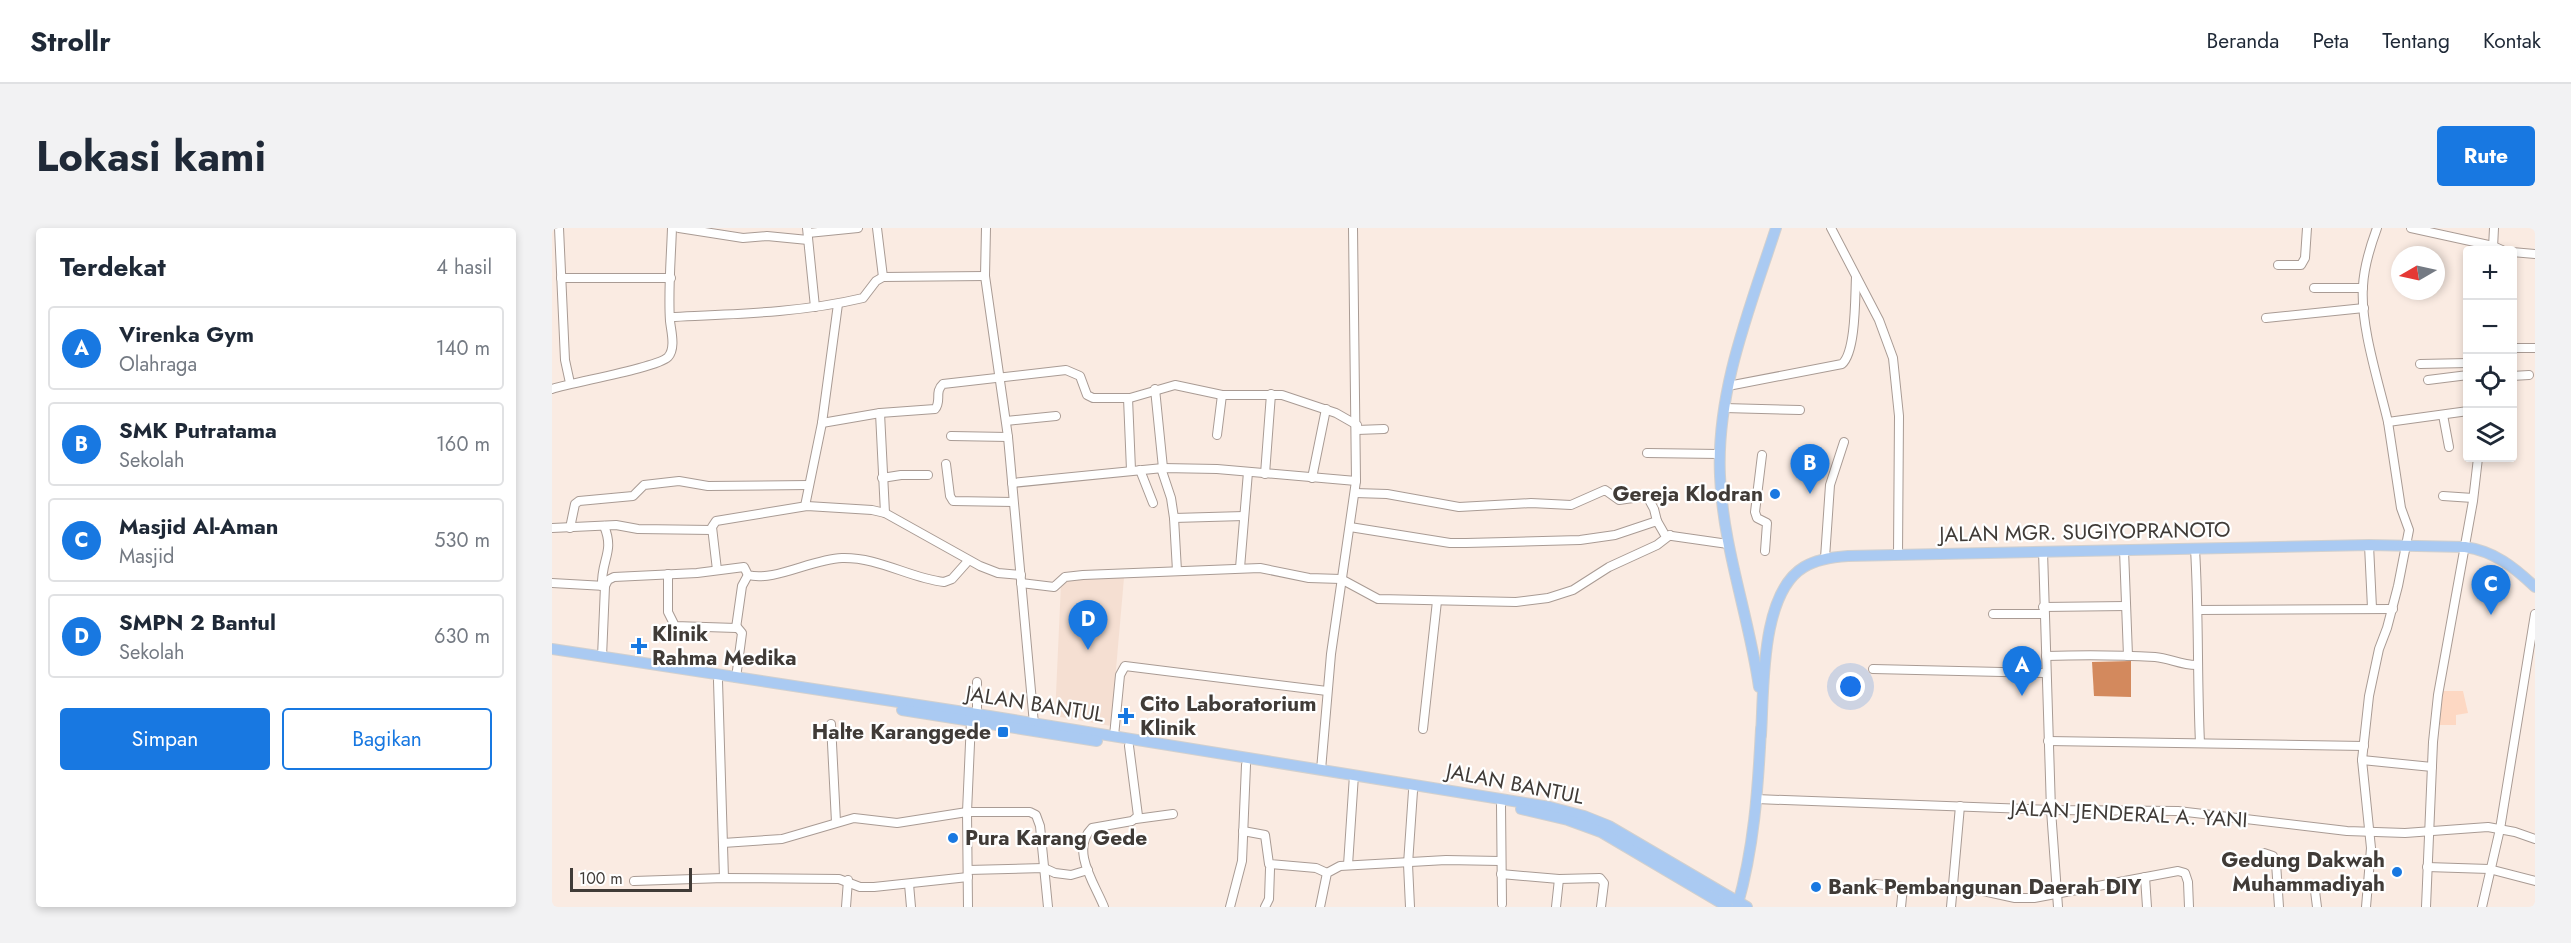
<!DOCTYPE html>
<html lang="id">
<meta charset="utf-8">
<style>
:root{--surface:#fff;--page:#f2f2f3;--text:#1f2937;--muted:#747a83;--line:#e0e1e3;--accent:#1878e1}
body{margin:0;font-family:Jost,sans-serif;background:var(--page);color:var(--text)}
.controls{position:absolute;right:18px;top:18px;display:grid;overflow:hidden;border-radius:6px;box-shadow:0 3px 9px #0003}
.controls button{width:54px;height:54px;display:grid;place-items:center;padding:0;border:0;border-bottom:2px solid var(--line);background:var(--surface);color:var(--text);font:30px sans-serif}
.compass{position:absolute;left:1839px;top:18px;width:54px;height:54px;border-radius:50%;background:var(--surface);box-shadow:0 3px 9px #0003;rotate:261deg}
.scale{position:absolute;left:18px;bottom:15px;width:122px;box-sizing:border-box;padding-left:6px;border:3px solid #403b37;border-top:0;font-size:16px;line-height:21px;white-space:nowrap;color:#403b37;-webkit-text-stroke:4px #fff;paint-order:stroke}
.you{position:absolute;left:1299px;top:459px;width:21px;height:21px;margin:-15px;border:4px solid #fff;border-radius:50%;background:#1a73e8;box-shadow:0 0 0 9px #1a73e833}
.badge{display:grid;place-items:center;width:39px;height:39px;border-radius:50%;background:var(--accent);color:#fff;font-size:20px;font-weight:700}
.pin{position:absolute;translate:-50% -50px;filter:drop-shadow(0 2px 3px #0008)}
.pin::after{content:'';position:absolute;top:32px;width:21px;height:18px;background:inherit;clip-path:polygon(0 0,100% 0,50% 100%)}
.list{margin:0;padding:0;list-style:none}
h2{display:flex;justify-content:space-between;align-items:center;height:78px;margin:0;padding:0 24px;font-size:26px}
h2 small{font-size:20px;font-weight:400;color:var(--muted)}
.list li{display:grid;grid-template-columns:39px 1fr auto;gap:18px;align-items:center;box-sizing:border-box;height:84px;margin:0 12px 12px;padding:0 12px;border:2px solid var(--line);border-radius:6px}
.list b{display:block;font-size:22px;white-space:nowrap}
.list p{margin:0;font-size:20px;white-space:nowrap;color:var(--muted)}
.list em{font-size:20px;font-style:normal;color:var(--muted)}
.actions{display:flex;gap:12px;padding:18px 24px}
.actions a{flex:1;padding:14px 0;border:2px solid var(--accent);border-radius:6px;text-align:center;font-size:21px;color:var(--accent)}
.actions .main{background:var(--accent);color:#fff}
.icon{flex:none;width:33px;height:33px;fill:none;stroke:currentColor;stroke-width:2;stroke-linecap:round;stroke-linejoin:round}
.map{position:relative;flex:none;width:1983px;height:679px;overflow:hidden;border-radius:6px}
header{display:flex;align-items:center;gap:36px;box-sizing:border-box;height:84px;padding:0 30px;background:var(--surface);border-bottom:2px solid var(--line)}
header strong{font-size:28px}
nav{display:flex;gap:33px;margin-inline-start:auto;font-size:21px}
.intro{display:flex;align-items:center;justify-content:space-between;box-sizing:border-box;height:144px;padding:0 36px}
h1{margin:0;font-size:42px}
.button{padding:15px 27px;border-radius:6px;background:var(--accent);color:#fff;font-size:21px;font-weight:700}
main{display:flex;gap:36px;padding:0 36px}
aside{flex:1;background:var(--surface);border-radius:6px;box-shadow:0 3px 9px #0003}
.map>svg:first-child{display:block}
</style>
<header>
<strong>Strollr</strong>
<nav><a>Beranda</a><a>Peta</a><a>Tentang</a><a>Kontak</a></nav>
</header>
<div class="intro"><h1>Lokasi kami</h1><a class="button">Rute</a></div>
<main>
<aside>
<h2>Terdekat<small>4 hasil</small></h2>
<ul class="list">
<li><span class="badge">A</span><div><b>Virenka Gym</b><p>Olahraga</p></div><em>140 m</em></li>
<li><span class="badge">B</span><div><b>SMK Putratama</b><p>Sekolah</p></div><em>160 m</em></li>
<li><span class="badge">C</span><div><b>Masjid Al-Aman</b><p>Masjid</p></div><em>530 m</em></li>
<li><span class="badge">D</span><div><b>SMPN 2 Bantul</b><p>Sekolah</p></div><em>630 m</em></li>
</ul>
<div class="actions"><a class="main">Simpan</a><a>Bagikan</a></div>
</aside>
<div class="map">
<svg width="1983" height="679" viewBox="0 0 1983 679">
<rect width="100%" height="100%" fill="#faebe2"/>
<polygon fill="#f5dfd2" points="544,348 572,350 559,498 503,488 509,356 512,352"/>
<polygon fill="#fdd8c3" points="1889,463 1911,463 1916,485 1904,487 1904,497 1886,497"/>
<polygon fill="#d3895d" points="1579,433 1579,469 1542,468 1540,434"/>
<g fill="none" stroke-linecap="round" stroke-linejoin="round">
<defs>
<g id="minor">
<polyline points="7,0 13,132 18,155"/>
<polyline points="127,0 191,10 215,8 256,12"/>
<polyline points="255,0 263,79"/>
<polyline points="325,0 331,49"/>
<polyline points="434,0 433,48 456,209 482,496"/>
<polyline points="1279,0 1327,92 1341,130 1347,188 1346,327"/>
<path d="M1825 0C1818 19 1812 38 1811 58 1808 98 1827 155 1836 194L1916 183"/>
<polyline points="1859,0 1941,18 1950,22"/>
<polyline points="256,5 306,0"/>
<polyline points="1941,20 1942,0"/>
<polyline points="1960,24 1983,26"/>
<polyline points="1726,37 1749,37 1753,30 1755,0"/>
<polyline points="9,50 119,50"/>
<polyline points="1762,60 1811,60"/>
<path d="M118 89C182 86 248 85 311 70L324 53 331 49 433 48"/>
<polyline points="1714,90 1812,80"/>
<polyline points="1960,120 1983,120"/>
<polyline points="1868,136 1916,135"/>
<polyline points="1960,148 1977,147"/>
<polyline points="1876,152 1916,147"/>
<path d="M1176 158 1290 136C1304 124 1303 69 1304 49"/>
<path d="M0 161C21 154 105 140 116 129 124 120 119 103 118 93 116 63 119 30 120 0"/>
<polyline points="603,161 611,240"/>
<polyline points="576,170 579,242"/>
<polyline points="1172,180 1248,182"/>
<polyline points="328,185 333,285"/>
<polyline points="1891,187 1897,219"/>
<polyline points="454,193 504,188"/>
<path d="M270 195 328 185 383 181C390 173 382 164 391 156L514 142 528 148 535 167 541 170H578L623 157 670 167H730L784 185 805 197"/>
<polyline points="805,202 832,201"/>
<polyline points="665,207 670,167"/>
<polyline points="399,208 456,209"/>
<polyline points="1095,225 1167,226"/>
<polyline points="1210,227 1203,284 1205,290 1215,295 1213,323"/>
<polyline points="394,236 398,268 401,273 461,274"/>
<polyline points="609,240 619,270 622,290 692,288"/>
<polyline points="588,242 601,275"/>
<polyline points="713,246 719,166"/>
<polyline points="330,250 349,247 376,247"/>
<polyline points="760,250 774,181"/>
<polyline points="460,255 611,240 665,241 804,253"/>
<polyline points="803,265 835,266 907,279 979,275 1019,277 1053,262 1067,272 1095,268 1102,281 1105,293"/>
<polyline points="1891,268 1921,270"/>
<polyline points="253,278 270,195 286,76"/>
<polyline points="622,290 625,343"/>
<polyline points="798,299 898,315 914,315 1028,312 1063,307 1105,293 1113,307 1176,316"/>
<polyline points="0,300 64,297 86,301 160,302"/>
<polyline points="18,300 23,276 27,273 81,268 92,257 127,253 156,258 257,257"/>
<polyline points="1817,317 1820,380"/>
<path d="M1643 321C1647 386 1645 450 1648 515"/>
<polyline points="1572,322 1576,428"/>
<polyline points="1491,323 1499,582 1506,679"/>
<polyline points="1273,330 1278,257 1292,214"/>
<polyline points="688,340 696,244"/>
<polyline points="165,342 160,299 164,293 255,278 320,282 333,285 428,338 446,345 469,347"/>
<polyline points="116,346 116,384 123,398 184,400 190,358 196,347"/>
<polyline points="0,355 53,358"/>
<polyline points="469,355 502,359 513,349 531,347 708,340 757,350 789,351 826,371 964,374 996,370 1021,362 1057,339 1105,317 1118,307"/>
<path d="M50 358C49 331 63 324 52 298"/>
<polyline points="1491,379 1574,378"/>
<polyline points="1646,382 1841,381"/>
<polyline points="1441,386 1492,386"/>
<path d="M1494 428C1530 427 1566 427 1603 429 1617 430 1629 437 1644 437"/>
<path d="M50 429 53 358 56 352 62 349 145 345 192 339 196 347C222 354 260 331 290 330 327 329 357 350 392 354L400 351 416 333"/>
<polyline points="1321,441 1493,445"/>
<polyline points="184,450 190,405 185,399"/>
<polyline points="166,453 172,650"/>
<polyline points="425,486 425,454"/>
<polyline points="279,496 284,594"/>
<polyline points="871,501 885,373"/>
<polyline points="562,508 568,447 573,438 775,463"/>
<polyline points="1496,513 1812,518"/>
<polyline points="1810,532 1880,539"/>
<polyline points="769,542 779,426 804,253 801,0"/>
<polyline points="1204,571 1499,582 1626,583 1795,603 1853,605 1936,599 1963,604 1983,611"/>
<polyline points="949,577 950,676"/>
<polyline points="584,591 621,586"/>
<polyline points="691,603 713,607 717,636 764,640 775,645"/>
<polyline points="171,615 230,611 302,590 345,595 415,584 478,584 484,587 488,598 496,679"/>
<polyline points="1712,625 1721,628 1724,635 1727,679"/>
<polyline points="796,637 802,547"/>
<polyline points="1875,639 1937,641 1983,653"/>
<polyline points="416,642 492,640 503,645 519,647 536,642"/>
<polyline points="949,646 1007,651 1048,650 1052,655 1049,679"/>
<polyline points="1593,649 1595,679"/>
<polyline points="82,653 172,650 287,651 308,659 322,659 416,649"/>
<polyline points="357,656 359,679"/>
<polyline points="1324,656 1351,659 1349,679"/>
<polyline points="1401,662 1431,663 1463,670 1482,670 1626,643 1633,645 1636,654 1637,679"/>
<polyline points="1763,663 1765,679"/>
<polyline points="294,679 296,652"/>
<polyline points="416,679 415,584 419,493"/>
<path d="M552 679C543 656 518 622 540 600L580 593 586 588 577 518"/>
<polyline points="678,679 690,633 694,537"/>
<polyline points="713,679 717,671 718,641"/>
<polyline points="768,679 775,645 788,638 894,632 948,633"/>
<polyline points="858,679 856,636 861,563"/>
<polyline points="1004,679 1007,651"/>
<polyline points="1399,679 1408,578"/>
<polyline points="1814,679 1819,620 1810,532 1817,468 1827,421 1835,400 1846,358 1857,302 1849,280 1836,194"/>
<polyline points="1874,679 1881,514 1886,467 1921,273 1926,230"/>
<polyline points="1930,679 1948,601 1983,386"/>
</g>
<g id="major">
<polyline points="0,421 425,486 998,579 1032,588 1057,598 1195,679"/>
<path d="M1207 459C1197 388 1171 320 1168 248 1164 163 1198 80 1224 0"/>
<polyline points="350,482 545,513"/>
<path d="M1209 507C1212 462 1208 365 1252 339 1265 331 1281 329 1296 328L1817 317 1913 319C1942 323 1962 339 1983 359"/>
<polyline points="969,581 1016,592 1049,604 1176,679"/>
<path d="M1185 679C1202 621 1206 561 1209 501"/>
</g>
</defs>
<use href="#minor" stroke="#a99b94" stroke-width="10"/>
<use href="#major" stroke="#d1d0cf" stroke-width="12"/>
<use href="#minor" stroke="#fff" stroke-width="8"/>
<use href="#major" stroke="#aacaf2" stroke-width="10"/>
</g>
<g fill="#1878e1" stroke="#fff" stroke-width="2">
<circle cx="1223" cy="266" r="6"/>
<path d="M84 409h6v6h6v6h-6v6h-6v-6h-6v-6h6z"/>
<path d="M571 479h6v6h6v6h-6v6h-6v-6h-6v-6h6z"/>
<rect x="445" y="498" width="12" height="12" rx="3"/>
<circle cx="401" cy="610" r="6"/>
<circle cx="1845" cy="644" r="6"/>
<circle cx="1264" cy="659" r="6"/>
</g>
<g text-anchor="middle" stroke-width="4.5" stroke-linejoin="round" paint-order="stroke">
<g font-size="21" font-weight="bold" fill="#403b37" stroke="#fff" text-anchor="start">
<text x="1211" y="273" text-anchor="end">Gereja Klodran</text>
<text x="100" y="413">Klinik<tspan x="100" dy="24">Rahma Medika</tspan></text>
<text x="588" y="483">Cito Laboratorium<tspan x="588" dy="24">Klinik</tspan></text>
<text x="439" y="511" text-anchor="end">Halte Karanggede</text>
<text x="413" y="617">Pura Karang Gede</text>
<text x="1833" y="639" text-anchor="end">Gedung Dakwah<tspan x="1833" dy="24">Muhammadiyah</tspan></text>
<text x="1276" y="666">Bank Pembangunan Daerah DIY</text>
</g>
<g font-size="21" fill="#403b37" stroke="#fff">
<text transform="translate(1533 304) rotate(-1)" y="7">JALAN MGR. SUGIYOPRANOTO</text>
<text transform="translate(483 476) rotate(9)" y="7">JALAN BANTUL</text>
<text transform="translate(963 556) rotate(11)" y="7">JALAN BANTUL</text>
<text transform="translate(1577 586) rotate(3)" y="7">JALAN JENDERAL A. YANI</text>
</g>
</g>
</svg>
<div class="controls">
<button>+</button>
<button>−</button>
<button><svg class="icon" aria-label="locate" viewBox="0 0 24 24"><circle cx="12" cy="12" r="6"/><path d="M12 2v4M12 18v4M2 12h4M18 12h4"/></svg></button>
<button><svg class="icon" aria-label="layers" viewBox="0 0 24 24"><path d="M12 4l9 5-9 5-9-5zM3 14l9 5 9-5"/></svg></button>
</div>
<svg class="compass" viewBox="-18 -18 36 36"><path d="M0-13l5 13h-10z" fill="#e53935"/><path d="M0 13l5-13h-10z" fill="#747a83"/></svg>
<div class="scale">100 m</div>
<div class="you"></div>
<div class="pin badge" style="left:1470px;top:468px">A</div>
<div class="pin badge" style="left:1258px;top:266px">B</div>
<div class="pin badge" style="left:1939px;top:387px">C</div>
<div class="pin badge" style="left:536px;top:422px">D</div>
</div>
</main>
